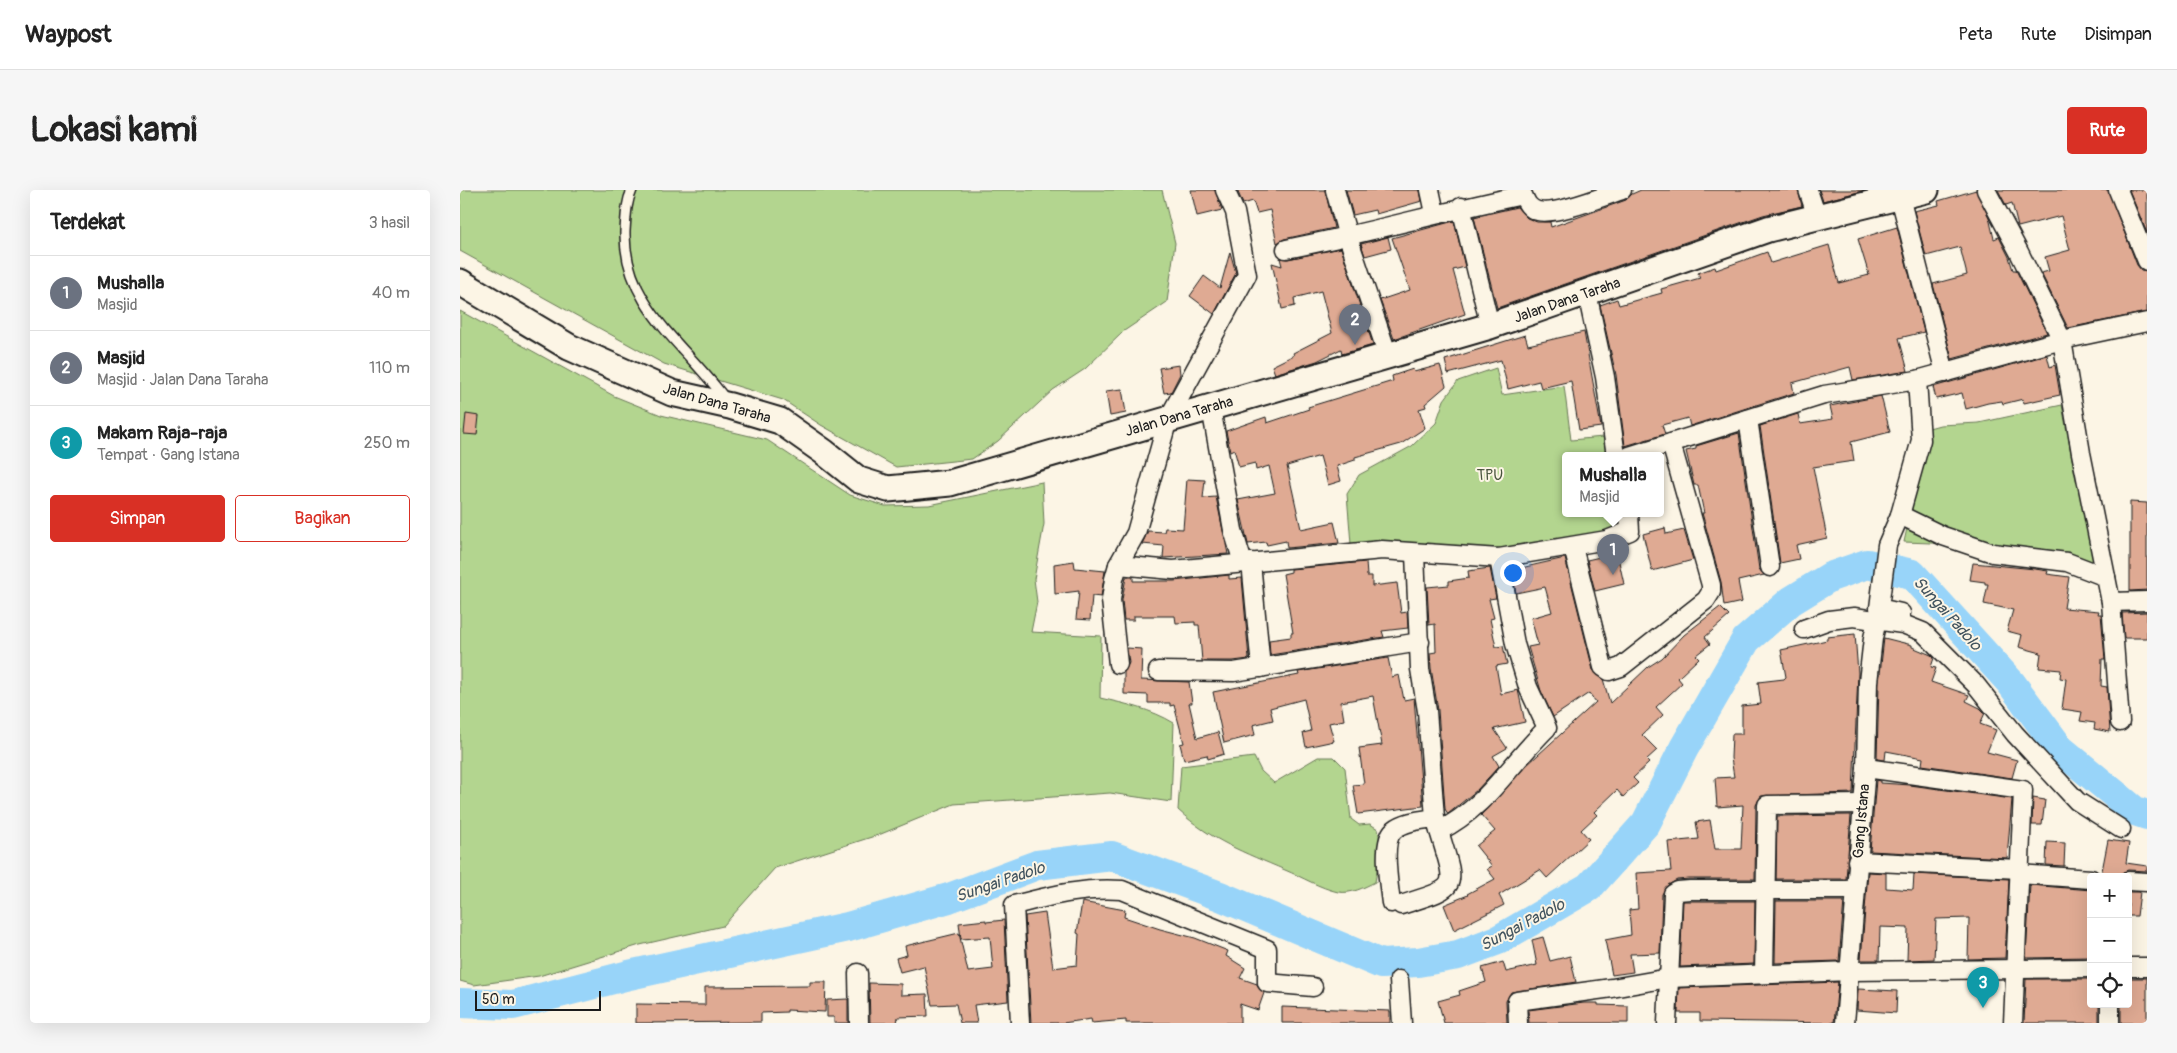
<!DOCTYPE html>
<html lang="id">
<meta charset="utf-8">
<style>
:root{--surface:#fff;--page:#f6f6f6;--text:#222;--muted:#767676;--line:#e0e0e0;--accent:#d93025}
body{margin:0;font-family:Pangolin,sans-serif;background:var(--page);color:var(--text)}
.controls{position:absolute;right:15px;bottom:15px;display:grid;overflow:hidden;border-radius:5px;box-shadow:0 5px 20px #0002}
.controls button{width:45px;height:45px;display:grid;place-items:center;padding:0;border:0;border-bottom:1px solid var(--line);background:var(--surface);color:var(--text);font:25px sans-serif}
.scale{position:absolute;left:15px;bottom:12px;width:126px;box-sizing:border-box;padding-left:5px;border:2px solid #1c1c1c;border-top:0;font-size:14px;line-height:18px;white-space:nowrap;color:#1c1c1c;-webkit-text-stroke:4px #fcf5e5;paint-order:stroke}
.you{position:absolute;left:1052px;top:382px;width:18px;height:18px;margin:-12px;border:4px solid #fff;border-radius:50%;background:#1a73e8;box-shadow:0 0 0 8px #1a73e833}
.badge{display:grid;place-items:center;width:32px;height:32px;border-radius:50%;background:var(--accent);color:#fff;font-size:16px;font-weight:700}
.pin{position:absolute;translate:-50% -41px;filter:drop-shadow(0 1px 2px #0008)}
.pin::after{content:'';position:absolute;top:26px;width:18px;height:15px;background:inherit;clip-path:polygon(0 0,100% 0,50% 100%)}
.popup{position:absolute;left:1102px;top:262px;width:102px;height:65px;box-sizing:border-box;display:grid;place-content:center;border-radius:5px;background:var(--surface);filter:drop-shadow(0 1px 4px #0005);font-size:16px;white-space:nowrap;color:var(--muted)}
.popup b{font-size:19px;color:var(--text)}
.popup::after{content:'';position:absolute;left:50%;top:100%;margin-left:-10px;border:10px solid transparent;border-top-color:var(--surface)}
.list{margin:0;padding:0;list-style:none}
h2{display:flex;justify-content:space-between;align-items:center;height:65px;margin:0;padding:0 20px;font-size:21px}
h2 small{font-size:16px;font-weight:400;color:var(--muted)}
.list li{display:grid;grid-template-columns:32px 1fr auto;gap:15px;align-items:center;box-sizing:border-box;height:75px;padding:0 20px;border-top:1px solid var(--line)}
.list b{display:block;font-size:19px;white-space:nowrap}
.list p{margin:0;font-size:16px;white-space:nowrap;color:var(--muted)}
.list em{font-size:16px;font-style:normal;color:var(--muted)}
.actions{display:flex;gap:10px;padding:15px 20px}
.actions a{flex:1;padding:11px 0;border:1px solid var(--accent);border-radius:5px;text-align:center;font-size:18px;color:var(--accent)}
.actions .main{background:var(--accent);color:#fff}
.icon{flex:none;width:28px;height:28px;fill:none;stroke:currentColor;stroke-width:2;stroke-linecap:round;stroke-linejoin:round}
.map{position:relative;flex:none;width:1687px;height:833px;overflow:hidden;border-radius:5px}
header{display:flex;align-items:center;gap:30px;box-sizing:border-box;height:70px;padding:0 25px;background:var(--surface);border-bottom:1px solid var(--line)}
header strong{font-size:24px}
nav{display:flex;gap:28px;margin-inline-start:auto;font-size:18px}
.intro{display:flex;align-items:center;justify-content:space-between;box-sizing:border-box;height:120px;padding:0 30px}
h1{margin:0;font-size:35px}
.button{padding:12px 22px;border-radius:5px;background:var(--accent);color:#fff;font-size:18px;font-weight:700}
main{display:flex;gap:30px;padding:0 30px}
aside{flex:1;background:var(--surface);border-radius:5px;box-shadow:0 5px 20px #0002}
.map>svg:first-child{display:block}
</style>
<header>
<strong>Waypost</strong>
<nav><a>Peta</a><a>Rute</a><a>Disimpan</a></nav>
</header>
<div class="intro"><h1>Lokasi kami</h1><a class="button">Rute</a></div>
<main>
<aside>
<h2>Terdekat<small>3 hasil</small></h2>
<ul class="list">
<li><span class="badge" style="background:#6b7280">1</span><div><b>Mushalla</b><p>Masjid</p></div><em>40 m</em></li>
<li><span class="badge" style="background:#6b7280">2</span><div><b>Masjid</b><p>Masjid · Jalan Dana Taraha</p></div><em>110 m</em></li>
<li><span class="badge" style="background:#0f9aa8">3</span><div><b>Makam Raja-raja</b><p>Tempat · Gang Istana</p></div><em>250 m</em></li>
</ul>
<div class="actions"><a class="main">Simpan</a><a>Bagikan</a></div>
</aside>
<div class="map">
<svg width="1687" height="833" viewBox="0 0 1687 833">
<rect width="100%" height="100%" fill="#fcf5e5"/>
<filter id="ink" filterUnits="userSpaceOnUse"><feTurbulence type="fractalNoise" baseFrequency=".02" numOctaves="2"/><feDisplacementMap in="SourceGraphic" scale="10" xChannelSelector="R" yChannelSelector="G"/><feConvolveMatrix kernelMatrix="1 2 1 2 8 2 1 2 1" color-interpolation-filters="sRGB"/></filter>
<g filter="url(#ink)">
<g fill="#b3d58f" stroke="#687856">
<polygon points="0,0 702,0 715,53 707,112 664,141 625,179 593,200 538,251 512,269 436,277 361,235 323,210 204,174 0,61"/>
<path d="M0 121 154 206 201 225 307 250 390 305 425 316 469 315 582 292 584 334 574 389 577 412 571 442 641 446 640 508C666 514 691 519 714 533L711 612 650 603 494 614 421 644 315 678 263 736 180 755 79 786 14 795 0 791Z"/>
<polygon points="1036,178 1042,205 1104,196 1111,250 1143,247 1147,266 1106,266 1106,324 1157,324 1152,340 1137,347 1004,364 891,354 887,304 899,285 952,256 976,233 984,210 998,191"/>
<polygon points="1602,215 1615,285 1637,376 1550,356 1444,352 1469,238 1480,235 1519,233"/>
<path d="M794 567 801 581 814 593 858 567H874L885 578 891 629 899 635 910 634 918 639 921 657 915 692C903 698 892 704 878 702 860 698 842 687 825 680 783 662 752 651 718 620L721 576Z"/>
</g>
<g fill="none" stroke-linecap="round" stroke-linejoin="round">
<polyline stroke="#98d4f9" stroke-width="30" points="0,813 53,815 169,785 388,737 489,708 577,675 652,666 760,706 921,774 958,772 998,765 1038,750 1129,697 1186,633 1224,558 1286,450 1331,411 1370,387 1407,374 1452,384 1551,493 1600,559 1675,621 1687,625"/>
</g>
<g fill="#dfaa93" stroke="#1c1c1c">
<polygon points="731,0 755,0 762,20 737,26"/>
<polygon points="777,0 865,0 874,38 824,49 817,53 810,20 797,23 793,11 783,14"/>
<polygon points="886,0 960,0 962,11 916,24 915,20 893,25"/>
<polygon points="1181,0 1338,0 1342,16 1303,25 1037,118 1014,27 1057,17 1067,28 1077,32 1090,32 1091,37 1166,10 1172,4"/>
<polygon points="1359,0 1406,0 1363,11"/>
<polygon points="1516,0 1529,27 1534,49 1539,47 1549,67 1553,80 1556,80 1587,143 1492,169 1473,94 1507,85 1500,57 1466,66 1454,21 1479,15 1478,11"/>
<polygon points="1538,0 1648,0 1677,75 1681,80 1687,81 1687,122 1608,138 1581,83 1589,81 1585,67 1610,60 1601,26 1558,37 1552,13 1546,15"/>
<polygon points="1669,0 1687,0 1687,43"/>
<polygon points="994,31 1005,77 993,80 1005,124 934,149 920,110 950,100 932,48"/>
<polygon points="1437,37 1464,142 1439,148 1448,181 1393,190 1390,177 1332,193 1334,203 1230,236 1228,228 1202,235 1205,244 1165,256 1156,185 1140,115 1157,109 1159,115 1202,103 1201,99 1240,88 1238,83 1255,77 1256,80 1307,62 1311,73 1369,55 1379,93 1409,85 1398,49"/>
<polygon points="928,47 931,59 905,66 901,54"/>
<polygon points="881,58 913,155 882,164 881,159 857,171 815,184 812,176 834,165 833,163 872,143 861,101 834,108 835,116 822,119 812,73 822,76 820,68 828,69"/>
<polygon points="770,62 776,83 754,124 730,106 744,86 760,98"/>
<polygon points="1124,142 1141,237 1119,240 1111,191 1081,198 1079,191 1048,199 1041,170 988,184 985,170 1065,145 1068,155"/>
<polygon points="1587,165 1590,177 1595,175 1600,205 1564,213 1563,209 1543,214 1542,211 1528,213 1506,219 1502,203 1476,209 1473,197"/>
<polygon points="719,175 720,184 711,202 704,203 699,178"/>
<polygon points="980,175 986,196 965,214 966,217 959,219 965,238 941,254 895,267 895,270 877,276 881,291 868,295 860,266 827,276 841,339 874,332 879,353 827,358 826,351 807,355 806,352 788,354 778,310 815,303 809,276 796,280 795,273 779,277 774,259 770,261 766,241 806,227 807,233 849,219 848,217 933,191 932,186 953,179 954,182"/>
<polygon points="662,199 666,223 650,226 646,201"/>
<polygon points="1421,206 1430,242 1391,252 1394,271 1353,277 1367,348 1336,355 1339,369 1320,373 1300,236 1338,224 1340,234 1373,229 1370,216"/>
<polygon points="6,224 19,226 17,245 4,244"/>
<polygon points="1279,243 1299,379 1304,385 1278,391 1282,412 1264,416 1261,392 1242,323 1244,323 1238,295 1234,295 1226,261 1236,259 1236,256"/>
<polygon points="727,289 745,290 743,308 756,307 768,364 703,368 704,356 682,354 688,341 704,342 705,338 723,339"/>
<polygon points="1670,312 1687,313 1687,400 1670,401"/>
<polygon points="1205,338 1206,344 1224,340 1233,370 1192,381 1183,344"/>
<polygon points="1157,363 1164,394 1135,401 1127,370"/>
<polygon points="1105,368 1133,480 1143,489 1150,513 1188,477 1202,468 1224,445 1260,417 1269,426 1245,447 1250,454 1236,465 1239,468 1218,488 1222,493 1196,517 1203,525 1182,545 1197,560 1186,570 1189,573 1173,588 1178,593 1163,607 1157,600 1134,622 1137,625 1121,640 1129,649 1087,688 1080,680 1039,705 1044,715 994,740 984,715 1008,705 1007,704 1035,689 1027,679 1032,676 1016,656 1035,641 1021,625 1067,575 1136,512 1129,503 1093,527 1081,501 1068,457 1078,455 1071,428 1092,422 1085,397 1056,403 1052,380"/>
<polygon points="614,371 615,378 645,381 641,407 632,406 630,430 616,429 619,401 595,404 594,374"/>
<polygon points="906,372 907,386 912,386 912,396 937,393 941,423 947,422 948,438 922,441 924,447 810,465 809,450 831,447 831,443 833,443 823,384 831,382 831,379"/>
<polygon points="1513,373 1575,379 1588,381 1587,384 1609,387 1604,418 1639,421 1638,424 1641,424 1645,469 1642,469 1641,496 1647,497 1650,542 1634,539 1635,533 1620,531 1622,522 1602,519 1606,489 1600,488 1601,480 1579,478 1581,463 1559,457 1562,445 1547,441 1553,420 1524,414 1528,394 1525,394 1525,392 1510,390"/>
<polygon points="1030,378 1036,408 1029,409 1034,428 1030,429 1036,457 1043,456 1047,474 1036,476 1041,504 1058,500 1065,532 1034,539 1047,558 1033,566 1039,576 1017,600 988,624 985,619 978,520 971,478 970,463 976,462 975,434 969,435 967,397 989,395 989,391 1009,388 1008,381"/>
<polygon points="769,385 769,389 782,388 789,469 773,471 742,471 739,435 735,435 735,432 716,433 715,426 674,426 674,430 664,430 662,410 666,387 673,387 673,391 714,391"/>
<polygon points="1687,422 1687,448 1664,448 1662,423"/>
<polygon points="1395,444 1398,483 1393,603 1301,606 1296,615 1295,689 1229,689 1217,690 1208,695 1202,704 1200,763 1170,764 1173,782 1152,785 1145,750 1171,745 1169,720 1178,719 1176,683 1211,681 1208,652 1239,649 1236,632 1250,630 1255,659 1281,659 1283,615 1257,617 1255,588 1274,587 1271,568 1272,544 1282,544 1282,516 1301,514 1298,492 1324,489 1326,487 1321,460 1367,450 1367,447"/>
<polygon points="1424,448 1452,455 1452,457 1471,465 1474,468 1471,477 1476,478 1471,492 1509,505 1506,511 1520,518 1525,523 1520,534 1536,540 1527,562 1557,570 1552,588 1462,575 1463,568 1426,561 1425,570 1417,569 1419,493"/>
<polygon points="667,458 682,459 681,490 729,492 732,513 729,513 737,548 758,542 764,564 748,569 747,565 724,570 720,554 724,553 714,515 710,516 710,513 688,513 688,505 664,504 664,482 669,473"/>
<polygon points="928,468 932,487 939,485 944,510 954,508 963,616 898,624 893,595 904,594 899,558 922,555 913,506 881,512 884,530 869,533 874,551 846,557 843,543 851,541 844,509 810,518 813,530 793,535 795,545 764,553 753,502 839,485 838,482"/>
<polygon points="1416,590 1421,591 1421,593 1450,595 1552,609 1547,668 1410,661"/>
<polygon points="1573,608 1585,610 1582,635 1572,635"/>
<polygon points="1391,625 1386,689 1316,689 1317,626"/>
<polygon points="1648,650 1669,653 1666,673 1687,676 1687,681 1668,680 1663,682 1659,687 1641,686"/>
<polygon points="1587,652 1605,653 1604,676 1586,675"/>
<polygon points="1408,682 1426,683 1426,698 1453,700 1454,684 1549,689 1545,768 1508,769 1509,728 1476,729 1474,769 1447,770 1448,738 1420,737 1419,770 1401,770"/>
<polygon points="1570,695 1631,700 1631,767 1566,768"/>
<polygon points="1668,702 1680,702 1677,726 1668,726"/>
<polygon points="1223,711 1295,711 1294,774 1220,777"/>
<polygon points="1316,711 1384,711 1379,771 1315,773"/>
<polygon points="622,712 665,720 664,727 700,739 735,748 768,761 766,766 785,778 780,788 797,794 804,803 798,820 780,814 780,833 666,833 666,830 632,833 631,829 603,833 571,833 565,726 585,723 593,778 617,775 619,744 617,743"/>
<polygon points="526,730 526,732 544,730 548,811 514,815 517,833 500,833 496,814 472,815 464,776 440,782 436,768 447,765 445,756 499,743 508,782 533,779 530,747 501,749 499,733"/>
<polygon points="1083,747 1090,771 1110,766 1116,792 1051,802 1046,811 1047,833 984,833 978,811 1000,805 999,801 1026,792 1022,778 1043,772 1046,782 1077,775 1072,750"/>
<polygon points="1668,788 1687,788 1687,833 1661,833 1661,814 1668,814"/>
<polygon points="1566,789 1631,789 1631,814 1639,814 1639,833 1564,833"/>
<polygon points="350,792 366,792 365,822 327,820 327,822 301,823 301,832 176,833 176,814 245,815 245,797 350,796"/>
<polygon points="1378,792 1374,833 1240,831 1240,823 1218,823 1219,798"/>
<polygon points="409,793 441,794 441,805 467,804 468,826 438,827 437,833 410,833"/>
<polygon points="1398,799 1437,801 1436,823 1397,820"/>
<polygon points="388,809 388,833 374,833 374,827 367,827 367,810"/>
<polygon points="1124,813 1138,813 1138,815 1168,816 1168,833 1069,833 1068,820"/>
<polygon points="822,817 930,821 930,833 822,833"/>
</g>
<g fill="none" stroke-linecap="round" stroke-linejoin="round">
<defs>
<path id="lane" d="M172 0C166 13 166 27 165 41 163 116 227 156 266 210"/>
<g id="street">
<polyline points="875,0 888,47 928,166"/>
<polyline points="970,0 975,23"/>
<polyline points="1348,0 1357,27"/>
<polyline points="1526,0 1559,62 1602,150 1621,263 1651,412 1660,532"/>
<polyline points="1658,0 1687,71"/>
<polyline points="1440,7 1485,183"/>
<polyline points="1001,17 1030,136"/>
<path d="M826 59C906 44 984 21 1063 5 1066 12 1069 19 1078 21 1095 26 1144 6 1162 0"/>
<polyline points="1127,103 1145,187 1156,266"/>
<polyline points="751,218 773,340 783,373"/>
<polyline points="1288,229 1310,377"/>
<polyline points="1169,266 1364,205 1457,190 1602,150 1687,132"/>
<polyline points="1440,325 1483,346 1533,363 1607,372 1646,387"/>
<polyline points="1113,357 1143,477 1149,481 1161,477 1246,410 1251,402 1251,395 1211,253"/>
<polyline points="791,372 801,478"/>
<polyline points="658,375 713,380 922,360 1039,368 1147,350 1170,341 1169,324"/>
<polyline points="1651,412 1687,411"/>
<polyline points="1441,423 1419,418 1427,355 1440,325 1461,250 1457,190"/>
<polyline points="1344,439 1369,430 1394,427 1443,434 1463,442 1516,495 1555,544 1617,611 1661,639"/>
<polyline points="658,474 651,410 654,389 658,375 676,343 708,229 787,85 775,22 765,0"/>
<polyline points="698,481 774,482 960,452"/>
<polyline points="1406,578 1563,600 1553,833"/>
<path d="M975 628 979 641C1027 617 1049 575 1087 538L1068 497 1055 454 1039 368"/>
<polyline points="1397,671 1559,679"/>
<polyline points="1559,684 1631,689"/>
<polyline points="1668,691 1687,692"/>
<path d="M931 713C929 696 921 651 934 640 945 631 962 630 975 628L967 521 960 479 955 364"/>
<path d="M941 715C1000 696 997 701 979 641"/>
<polyline points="1668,777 1687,777"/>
<polyline points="398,783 399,833"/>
<polyline points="1304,784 1307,615 1403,614"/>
<polyline points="939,790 942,833"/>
<path d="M560 833 554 715C590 706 624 697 662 700L807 759V793L853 797"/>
<polyline points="1058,833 1057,811 1152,798 1209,788 1391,781 1631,778"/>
<polyline points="1207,833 1213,704 1218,701 1230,700 1395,700"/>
<polyline points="1385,833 1406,578 1408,492 1413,448 1417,430"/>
<polyline points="1650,833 1650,814"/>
</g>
<polyline id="secondary" points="0,92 109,157 212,203 270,216 320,231 364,262 399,290 428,299 490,293 1030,136 1308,39 1466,0"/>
</defs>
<use href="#lane" stroke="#1c1c1c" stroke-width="12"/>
<use href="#street" stroke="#1c1c1c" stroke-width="21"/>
<use href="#secondary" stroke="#1c1c1c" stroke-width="29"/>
<use href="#lane" stroke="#fcf5e5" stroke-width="9"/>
<use href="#street" stroke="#fcf5e5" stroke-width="18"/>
<use href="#secondary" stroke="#fcf5e5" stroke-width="25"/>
</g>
</g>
<g text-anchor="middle" stroke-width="4" stroke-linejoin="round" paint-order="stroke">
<g font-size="15" fill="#1c1c1c" stroke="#fcf5e5">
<text transform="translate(1107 110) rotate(-19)" y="5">Jalan Dana Taraha</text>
<text transform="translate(257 213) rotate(16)" y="5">Jalan Dana Taraha</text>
<text transform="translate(719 226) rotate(-16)" y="5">Jalan Dana Taraha</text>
<text transform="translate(1401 631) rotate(-85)" y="5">Gang Istana</text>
</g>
<g font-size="15" fill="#49543e" stroke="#fcf5e5">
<text x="1030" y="290">TPU</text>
</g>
<g font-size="16" font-style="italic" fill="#41535e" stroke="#fcf5e5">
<text transform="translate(1488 423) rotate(48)" y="6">Sungai Padolo</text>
<text transform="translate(540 691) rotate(-19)" y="6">Sungai Padolo</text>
<text transform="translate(1062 734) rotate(-28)" y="6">Sungai Padolo</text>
</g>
</g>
</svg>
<div class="controls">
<button>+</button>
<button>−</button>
<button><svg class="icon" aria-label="locate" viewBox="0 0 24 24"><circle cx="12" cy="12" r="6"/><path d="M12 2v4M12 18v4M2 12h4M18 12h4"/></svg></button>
</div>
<div class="scale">50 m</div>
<div class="you"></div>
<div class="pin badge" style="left:1153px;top:385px;background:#6b7280">1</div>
<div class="popup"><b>Mushalla</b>Masjid</div>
<div class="pin badge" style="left:895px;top:155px;background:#6b7280">2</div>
<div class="pin badge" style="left:1523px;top:818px;background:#0f9aa8">3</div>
</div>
</main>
